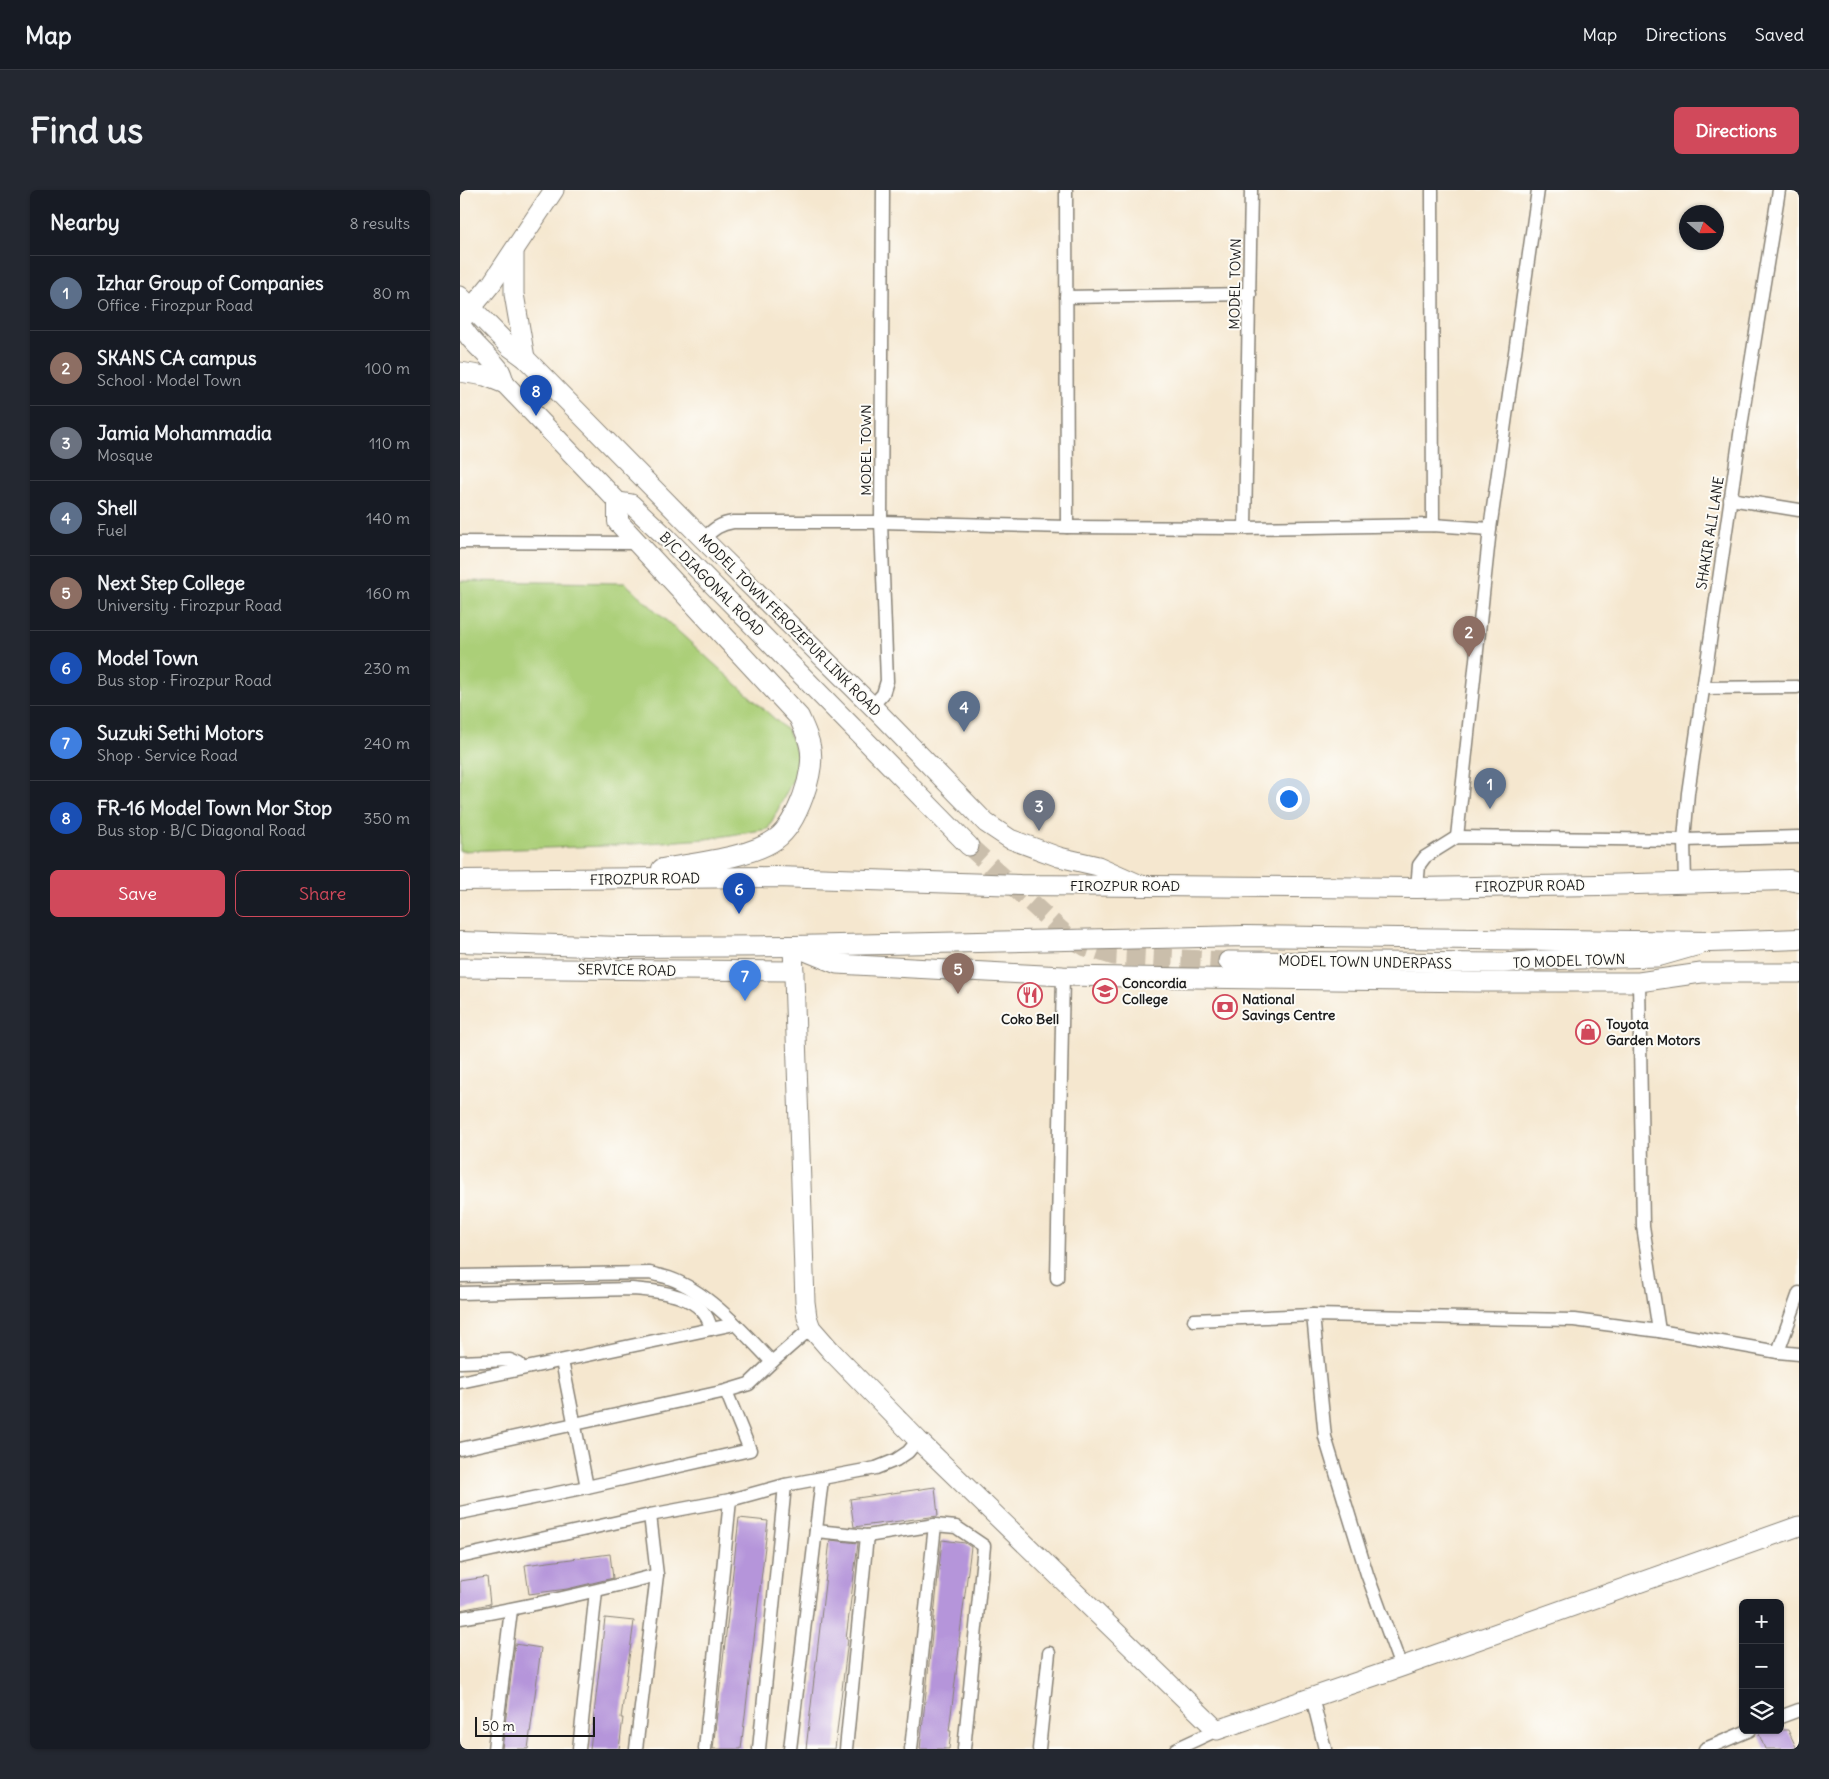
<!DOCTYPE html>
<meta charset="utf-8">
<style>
:root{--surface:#171b24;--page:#242831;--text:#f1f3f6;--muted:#9ea1a6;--line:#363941;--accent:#d1495b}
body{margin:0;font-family:Delius,sans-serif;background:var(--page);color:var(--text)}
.controls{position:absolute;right:15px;bottom:15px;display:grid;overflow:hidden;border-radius:8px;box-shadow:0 1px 4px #0004}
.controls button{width:45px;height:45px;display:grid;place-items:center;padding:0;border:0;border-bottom:1px solid var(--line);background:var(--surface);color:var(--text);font:25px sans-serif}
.compass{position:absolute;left:1219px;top:15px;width:45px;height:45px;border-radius:50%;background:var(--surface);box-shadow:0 1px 4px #0004;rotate:110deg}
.scale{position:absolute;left:15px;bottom:12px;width:120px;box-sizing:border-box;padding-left:5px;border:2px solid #1c1c1c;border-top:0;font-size:14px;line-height:18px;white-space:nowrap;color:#1c1c1c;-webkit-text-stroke:4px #fdfcf7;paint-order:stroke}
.you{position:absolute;left:828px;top:608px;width:18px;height:18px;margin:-12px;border:4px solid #fff;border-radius:50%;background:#1a73e8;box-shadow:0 0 0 8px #1a73e833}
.badge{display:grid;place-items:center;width:32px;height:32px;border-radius:50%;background:var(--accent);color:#fff;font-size:16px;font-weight:700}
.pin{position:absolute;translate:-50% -41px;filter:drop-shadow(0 1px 2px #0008)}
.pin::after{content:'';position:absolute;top:26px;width:18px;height:15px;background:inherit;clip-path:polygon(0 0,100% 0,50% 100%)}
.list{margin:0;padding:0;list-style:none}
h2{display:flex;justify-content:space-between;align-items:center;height:65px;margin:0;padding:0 20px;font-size:21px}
h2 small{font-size:16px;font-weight:400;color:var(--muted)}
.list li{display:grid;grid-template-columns:32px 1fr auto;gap:15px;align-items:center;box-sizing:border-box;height:75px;padding:0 20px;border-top:1px solid var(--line)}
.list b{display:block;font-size:19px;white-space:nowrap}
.list p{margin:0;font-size:16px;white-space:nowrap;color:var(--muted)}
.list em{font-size:16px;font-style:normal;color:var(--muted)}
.actions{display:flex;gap:10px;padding:15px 20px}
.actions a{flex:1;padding:11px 0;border:1px solid var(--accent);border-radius:8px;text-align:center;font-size:18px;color:var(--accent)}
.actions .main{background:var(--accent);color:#fff}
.icon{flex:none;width:28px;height:28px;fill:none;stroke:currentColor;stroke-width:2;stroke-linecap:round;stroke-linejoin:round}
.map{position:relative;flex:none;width:1339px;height:1559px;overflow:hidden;border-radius:8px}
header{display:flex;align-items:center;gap:30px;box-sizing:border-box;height:70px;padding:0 25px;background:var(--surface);border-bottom:1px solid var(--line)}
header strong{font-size:24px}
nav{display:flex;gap:28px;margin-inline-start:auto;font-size:18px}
.intro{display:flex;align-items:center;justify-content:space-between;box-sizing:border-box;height:120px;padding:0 30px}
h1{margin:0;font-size:35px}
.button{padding:12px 22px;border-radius:8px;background:var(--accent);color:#fff;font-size:18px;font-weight:700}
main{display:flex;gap:30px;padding:0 30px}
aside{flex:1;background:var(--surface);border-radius:8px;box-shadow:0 1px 4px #0004}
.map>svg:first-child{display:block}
</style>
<header>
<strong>Map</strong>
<nav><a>Map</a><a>Directions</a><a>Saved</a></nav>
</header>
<div class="intro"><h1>Find us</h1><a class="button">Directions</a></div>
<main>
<aside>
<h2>Nearby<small>8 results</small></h2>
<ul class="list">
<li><span class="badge" style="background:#5c6f8a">1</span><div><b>Izhar Group of Companies</b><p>Office · Firozpur Road</p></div><em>80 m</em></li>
<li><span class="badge" style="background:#8d6e63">2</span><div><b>SKANS CA campus</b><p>School · Model Town</p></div><em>100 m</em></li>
<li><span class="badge" style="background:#6b7280">3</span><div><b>Jamia Mohammadia</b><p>Mosque</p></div><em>110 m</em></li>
<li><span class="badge" style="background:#5c6f8a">4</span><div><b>Shell</b><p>Fuel</p></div><em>140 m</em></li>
<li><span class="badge" style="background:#8d6e63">5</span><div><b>Next Step College</b><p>University · Firozpur Road</p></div><em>160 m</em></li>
<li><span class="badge" style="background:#1a4fb4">6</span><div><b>Model Town</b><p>Bus stop · Firozpur Road</p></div><em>230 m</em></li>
<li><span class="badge" style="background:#3f7fe0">7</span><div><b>Suzuki Sethi Motors</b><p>Shop · Service Road</p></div><em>240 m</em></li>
<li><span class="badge" style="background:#1a4fb4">8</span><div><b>FR-16 Model Town Mor Stop</b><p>Bus stop · B/C Diagonal Road</p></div><em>350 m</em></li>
</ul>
<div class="actions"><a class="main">Save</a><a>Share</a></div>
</aside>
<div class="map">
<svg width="1339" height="1559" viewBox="0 0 1339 1559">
<rect width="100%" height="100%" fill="#fdfcf7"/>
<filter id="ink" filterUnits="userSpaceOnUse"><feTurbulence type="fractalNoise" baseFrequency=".02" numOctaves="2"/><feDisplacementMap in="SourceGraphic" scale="10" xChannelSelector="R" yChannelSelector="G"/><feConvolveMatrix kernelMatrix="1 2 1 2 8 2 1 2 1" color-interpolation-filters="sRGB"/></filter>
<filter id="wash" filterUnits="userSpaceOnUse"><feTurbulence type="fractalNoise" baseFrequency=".0096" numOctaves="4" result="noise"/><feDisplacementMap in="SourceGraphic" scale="20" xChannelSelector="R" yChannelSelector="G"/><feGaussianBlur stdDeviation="1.12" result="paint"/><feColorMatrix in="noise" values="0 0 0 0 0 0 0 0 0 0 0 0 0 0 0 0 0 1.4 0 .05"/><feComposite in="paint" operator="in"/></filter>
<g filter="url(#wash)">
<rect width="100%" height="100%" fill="#f5e7cf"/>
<polygon fill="#abcf78" stroke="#64764a" points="0,391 165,393 328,541 341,574 308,639 246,649 144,656 0,661"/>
<g id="blocks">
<g fill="#b595da">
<polygon points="475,1297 478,1326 394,1337 390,1309"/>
<polygon points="279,1328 308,1331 281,1559 253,1559"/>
<polygon points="370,1350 398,1353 386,1449 388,1449 375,1559 346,1559"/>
<polygon points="482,1350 505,1353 511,1357 499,1451 500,1451 489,1541 491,1541 489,1559 460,1559"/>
<polygon points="150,1364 153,1388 107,1399 69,1404 65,1375"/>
<polygon points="27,1387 30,1414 0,1420 0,1391"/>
<polygon points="145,1428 174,1431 161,1528 163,1528 159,1559 130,1559"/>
<polygon points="55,1454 81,1458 68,1559 42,1559"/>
<polygon points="1308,1540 1328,1540 1337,1559 1305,1559 1299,1544"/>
</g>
</g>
</g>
<g filter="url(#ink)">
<use href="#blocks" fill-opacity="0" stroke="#888276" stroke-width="1"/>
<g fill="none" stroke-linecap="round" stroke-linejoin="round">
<polyline stroke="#cabeab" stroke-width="19" stroke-dasharray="19 9" stroke-linecap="butt" points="509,656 606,745 626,757 654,766 768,771"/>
<defs>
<g id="street">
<polyline points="606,0 607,337"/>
<polyline points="972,0 973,335"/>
<polyline points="606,107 790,104"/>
<polyline points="1270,309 1339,320"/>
<polyline points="785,338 791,0"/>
<path d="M243 349C253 340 259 334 273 332H421L607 337 785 338 973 335 1030 339"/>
<polyline points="0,352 178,353"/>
<polyline points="1243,498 1337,497"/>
<polyline points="412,516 423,504 427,491 421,332 423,0"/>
<polyline points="997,647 1030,339 1078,0"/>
<polyline points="1225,693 1224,650 1228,603 1285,210 1319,0"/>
<polyline points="957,698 959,675 965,667 997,647 1224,650 1339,647"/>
<polyline points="1179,792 1183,1036 1199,1141"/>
<path d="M0 1086 190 1083C196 1085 203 1086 209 1088 249 1102 284 1143 312 1172L351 1138"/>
<polyline points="597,1088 603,786"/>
<path d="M0 1103 172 1099C200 1101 245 1105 251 1139"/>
<polyline points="853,1125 865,1247 907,1384 941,1477"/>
<polyline points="734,1130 853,1125 1114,1130 1199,1141 1318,1162 1339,1164"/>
<polyline points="1318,1162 1339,1103"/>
<polyline points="102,1171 127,1297"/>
<polyline points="0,1172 50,1170 59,1174 60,1179"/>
<polyline points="0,1192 270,1135 272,1131"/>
<polyline points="0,1259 266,1201 289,1194 312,1172"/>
<polyline points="0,1323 127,1297 290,1260 266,1201"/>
<polyline points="356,1341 407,1346 475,1335 496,1337 524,1356 504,1559"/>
<polyline points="0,1367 190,1325 270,1310 325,1295 416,1278 436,1270 448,1262 458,1250"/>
<path d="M0 1428C67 1417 132 1402 197 1385"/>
<polyline points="852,1507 865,1559"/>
<polyline points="1320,1527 1339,1520"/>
<polyline points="34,1559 51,1420"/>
<polyline points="119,1559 136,1401"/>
<polyline points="176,1559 197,1385 190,1325"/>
<polyline points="245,1559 270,1310"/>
<polyline points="299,1559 325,1295"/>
<polyline points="330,1559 362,1289"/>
<polyline points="386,1559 407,1346"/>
<polyline points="451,1559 475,1335"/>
<polyline points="579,1559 589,1463"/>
<polyline points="716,1559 757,1540"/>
<polyline points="1245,1559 1290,1540"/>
</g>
<g id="secondary">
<polyline points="54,62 54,104 65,168"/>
<polyline points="0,106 50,157 65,168 243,349 412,516 526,633 550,649 599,667 638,676 683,696"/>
<polyline points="4,127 32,93 94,0"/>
<path d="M0 133C10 153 26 162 39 179 42 183 43 189 45 194L158 312 171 314 208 349 509 656"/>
<polyline points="0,182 25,186 45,194"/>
<polyline points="768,771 1043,773 1082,770 1197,767 1239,755"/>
<polyline points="0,778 334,781"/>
<polyline points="1339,783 1241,783 1179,792 1015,792 603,786 377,774 333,756 345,1112 347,1127 351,1138 372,1162 458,1250 757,1540 941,1477 1339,1336"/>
</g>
<g id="primary">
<path d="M158 312V332L339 527C343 536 348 546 350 556 356 581 337 634 316 649 290 668 234 673 202 679"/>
<polyline points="0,690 317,687 560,695 957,698 1140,695 1330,690 1339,692"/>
<polyline points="0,752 161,757 333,756 785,746 1250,752 1339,749"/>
</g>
</defs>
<use href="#street" stroke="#888276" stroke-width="15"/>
<use href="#secondary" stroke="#888276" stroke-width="21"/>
<use href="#primary" stroke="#888276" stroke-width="22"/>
<use href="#street" stroke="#fff" stroke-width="12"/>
<use href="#secondary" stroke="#fff" stroke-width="19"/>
<use href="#primary" stroke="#fff" stroke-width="20"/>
</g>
</g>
<defs>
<symbol id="university-ring" viewBox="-11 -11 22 22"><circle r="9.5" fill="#fdfcf7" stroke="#d1495b" stroke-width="1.5"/><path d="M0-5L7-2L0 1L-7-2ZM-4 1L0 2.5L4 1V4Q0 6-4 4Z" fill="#d1495b"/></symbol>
<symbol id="restaurant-ring" viewBox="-11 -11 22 22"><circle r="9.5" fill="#fdfcf7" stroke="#d1495b" stroke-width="1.5"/><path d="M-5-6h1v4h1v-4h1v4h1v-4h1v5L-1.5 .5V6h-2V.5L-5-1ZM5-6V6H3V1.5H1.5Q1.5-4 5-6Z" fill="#d1495b"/></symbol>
<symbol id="bank-ring" viewBox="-11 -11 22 22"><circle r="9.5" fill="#fdfcf7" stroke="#d1495b" stroke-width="1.5"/><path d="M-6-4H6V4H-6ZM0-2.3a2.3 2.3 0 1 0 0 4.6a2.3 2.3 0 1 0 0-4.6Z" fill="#d1495b"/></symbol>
<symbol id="shop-ring" viewBox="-11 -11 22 22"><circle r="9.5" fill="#fdfcf7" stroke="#d1495b" stroke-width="1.5"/><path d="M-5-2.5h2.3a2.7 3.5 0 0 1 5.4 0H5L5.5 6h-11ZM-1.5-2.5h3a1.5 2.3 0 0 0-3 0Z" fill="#d1495b"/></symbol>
</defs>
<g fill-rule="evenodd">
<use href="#university-ring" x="631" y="787" width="28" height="28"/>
<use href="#restaurant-ring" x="556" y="791" width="28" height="28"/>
<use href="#bank-ring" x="751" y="803" width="28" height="28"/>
<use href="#shop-ring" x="1114" y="828" width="28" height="28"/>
</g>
<g text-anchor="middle" stroke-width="4" stroke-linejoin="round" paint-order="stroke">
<g font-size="14" fill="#1c1c1c" stroke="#fdfcf7">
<text transform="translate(775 94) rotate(-89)" y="5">MODEL TOWN</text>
<text transform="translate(406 260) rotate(-90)" y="5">MODEL TOWN</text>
<text transform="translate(1250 343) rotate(-81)" y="5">SHAKIR ALI LANE</text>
<text transform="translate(252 394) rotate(45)" y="5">B/C DIAGONAL ROAD</text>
<text transform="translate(330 435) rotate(45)" y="5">MODEL TOWN FEROZEPUR LINK ROAD</text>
<text transform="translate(185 689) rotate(-1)" y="5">FIROZPUR ROAD</text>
<text x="665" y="701">FIROZPUR ROAD</text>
<text transform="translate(1070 696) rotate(-1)" y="5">FIROZPUR ROAD</text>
<text transform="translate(1109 771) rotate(-2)" y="5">TO MODEL TOWN</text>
<text transform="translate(905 772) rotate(1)" y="5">MODEL TOWN UNDERPASS</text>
<text transform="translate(167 780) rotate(1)" y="5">SERVICE ROAD</text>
</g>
<g font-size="14" font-weight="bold" fill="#1c1c1c" stroke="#fdfcf7" text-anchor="start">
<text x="662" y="798">Concordia<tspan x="662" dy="16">College</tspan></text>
<text x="782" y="814">National<tspan x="782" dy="16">Savings Centre</tspan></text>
<text x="570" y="834" text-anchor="middle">Coko Bell</text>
<text x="1146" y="839">Toyota<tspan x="1146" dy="16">Garden Motors</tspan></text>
</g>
</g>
</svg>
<div class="controls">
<button>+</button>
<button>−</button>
<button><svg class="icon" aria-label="layers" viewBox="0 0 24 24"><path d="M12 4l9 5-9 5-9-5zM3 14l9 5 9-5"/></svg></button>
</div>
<svg class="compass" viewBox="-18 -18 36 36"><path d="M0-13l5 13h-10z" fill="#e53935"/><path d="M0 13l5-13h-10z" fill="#9ea1a6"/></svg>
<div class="scale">50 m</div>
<div class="you"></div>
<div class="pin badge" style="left:1030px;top:619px;background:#5c6f8a">1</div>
<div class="pin badge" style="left:1009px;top:467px;background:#8d6e63">2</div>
<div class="pin badge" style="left:579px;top:641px;background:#6b7280">3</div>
<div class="pin badge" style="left:504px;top:542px;background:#5c6f8a">4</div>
<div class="pin badge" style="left:498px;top:804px;background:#8d6e63">5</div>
<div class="pin badge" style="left:279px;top:724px;background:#1a4fb4">6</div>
<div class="pin badge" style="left:285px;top:811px;background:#3f7fe0">7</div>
<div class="pin badge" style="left:76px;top:226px;background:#1a4fb4">8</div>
</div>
</main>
